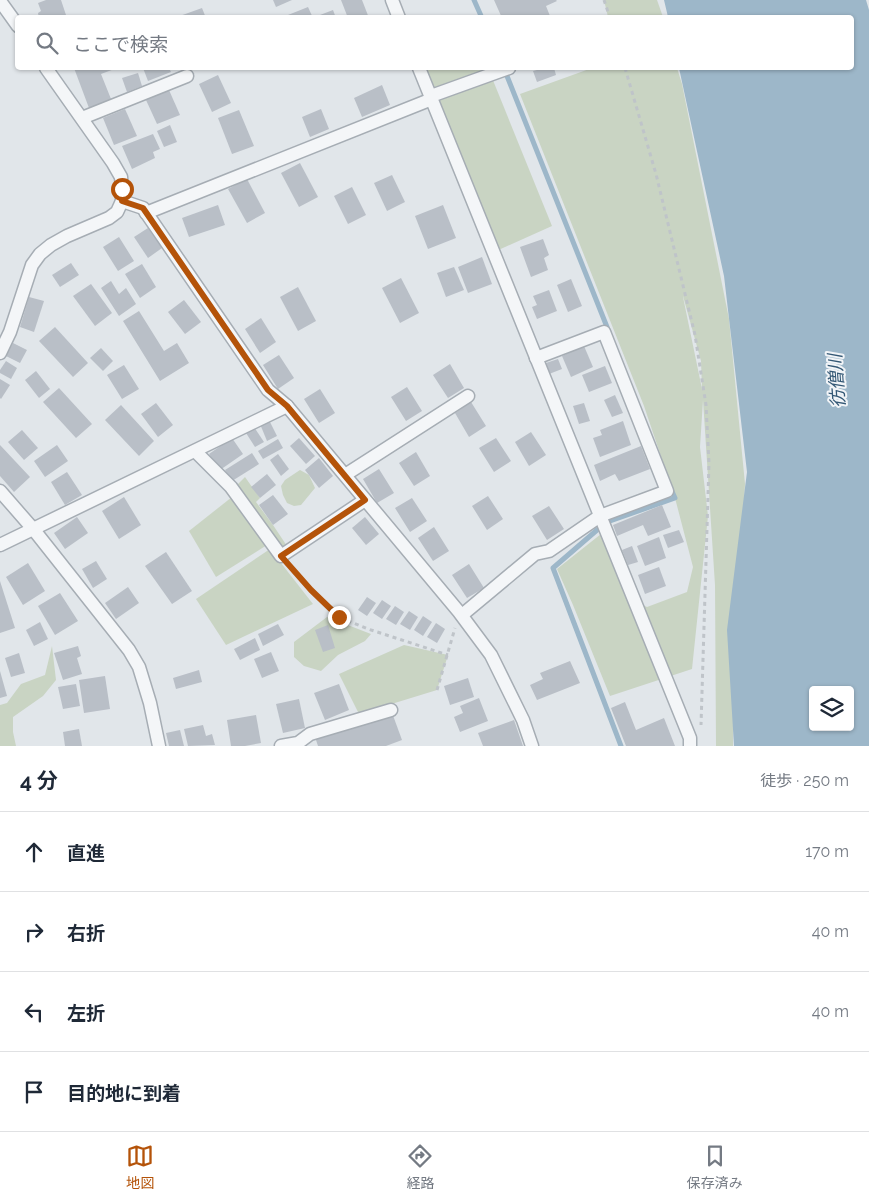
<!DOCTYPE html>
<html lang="ja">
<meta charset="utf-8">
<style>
:root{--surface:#fff;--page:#f6f6f7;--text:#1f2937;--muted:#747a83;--line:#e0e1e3;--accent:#b45309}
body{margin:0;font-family:Raleway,"Noto Sans JP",sans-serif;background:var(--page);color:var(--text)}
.controls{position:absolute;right:15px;bottom:15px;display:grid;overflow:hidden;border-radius:5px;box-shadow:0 1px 4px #0004}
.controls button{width:45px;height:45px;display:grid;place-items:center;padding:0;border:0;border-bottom:1px solid var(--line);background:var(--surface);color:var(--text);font:25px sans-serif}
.stop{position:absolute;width:15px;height:15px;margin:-11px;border:4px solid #b45309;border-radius:50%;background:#fff}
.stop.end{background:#b45309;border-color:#fff;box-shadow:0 1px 5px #0008}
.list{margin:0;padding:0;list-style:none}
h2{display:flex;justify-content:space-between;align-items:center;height:65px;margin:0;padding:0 20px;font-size:21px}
h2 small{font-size:16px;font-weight:400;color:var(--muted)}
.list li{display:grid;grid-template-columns:32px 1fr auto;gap:15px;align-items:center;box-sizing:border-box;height:80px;padding:0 20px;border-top:1px solid var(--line)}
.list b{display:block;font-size:19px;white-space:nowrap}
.list em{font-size:16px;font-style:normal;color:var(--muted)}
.icon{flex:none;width:28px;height:28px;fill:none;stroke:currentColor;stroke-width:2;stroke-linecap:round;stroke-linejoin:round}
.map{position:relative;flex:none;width:869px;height:746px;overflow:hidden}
.search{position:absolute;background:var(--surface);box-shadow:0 1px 4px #0004;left:15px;right:15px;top:15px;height:55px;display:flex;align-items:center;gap:12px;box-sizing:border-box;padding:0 18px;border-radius:5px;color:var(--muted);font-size:19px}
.sheet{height:385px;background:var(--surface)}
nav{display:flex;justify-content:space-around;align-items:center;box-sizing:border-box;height:70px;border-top:1px solid var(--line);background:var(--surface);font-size:14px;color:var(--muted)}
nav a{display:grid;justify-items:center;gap:2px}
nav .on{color:var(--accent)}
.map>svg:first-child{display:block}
</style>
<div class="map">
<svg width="869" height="746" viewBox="0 0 869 746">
<rect width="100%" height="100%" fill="#e1e6ea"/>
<g fill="#c9d4c3" fill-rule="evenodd">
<polygon points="604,0 657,0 663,17 608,17"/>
<polygon points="424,68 488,68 552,226 494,252"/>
<path d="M592 68H677L682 84 729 319 745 484 733 731V746H716L715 585 703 400 700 447 708 516 692 669 610 696 573 605 557 569 601 534 627 597 647 607 687 592 693 567 675 498 644 406 520 94ZM683 296 701 361 702 389 683 297Z"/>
<polygon points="300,470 309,475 315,488 301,505 294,506 287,503 283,495 281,486 285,480"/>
<polygon points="245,477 260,498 256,502 273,525 287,546 281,556 236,486"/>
<polygon points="232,497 267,545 216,577 189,531"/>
<polygon points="270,549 313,604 226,645 196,599"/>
<polygon points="327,617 371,634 365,641 338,655 321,671 304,666 294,657 294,642"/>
<polygon points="404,645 448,655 437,690 359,714 339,674"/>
<polygon points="52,646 56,680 43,696 13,717 13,732 16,746 0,746 0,705 7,703 21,684 45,675"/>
</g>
<path fill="#9db7c9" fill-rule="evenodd" d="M664 0H866L869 10V746H734L727 630 747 472 724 276 679 68H852V18L668 17ZM813 690H850V727H813Z"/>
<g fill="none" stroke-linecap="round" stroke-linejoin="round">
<g stroke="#9db7c9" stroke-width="5">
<polyline points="474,0 482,18"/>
<polyline points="505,71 609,332"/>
<polyline points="621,746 553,568 597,530 610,521 675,498 670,487"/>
</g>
</g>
<g fill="#b9bfc7">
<polygon points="46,0 61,0 67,18 39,18 38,13 41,11 38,3"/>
<polygon points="273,0 292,0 276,7"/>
<polygon points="341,0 362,0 369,18 348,18"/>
<polygon points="494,0 556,0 557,1 546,6 550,16 546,18 502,18"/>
<polygon points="308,7 313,18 283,18 283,17"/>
<polygon points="202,8 206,18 177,18 177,17"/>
<polygon points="333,10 336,18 321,18 320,15"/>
<polygon points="74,68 117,68 101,74 111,99 89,108"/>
<polygon points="143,68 169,68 171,72 148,81"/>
<polygon points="545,68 554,68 556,75 537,82 533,71"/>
<polygon points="138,73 142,86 127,92 122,78"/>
<polygon points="218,75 231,103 212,112 199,84"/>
<polygon points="382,85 390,105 362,117 354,98"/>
<polygon points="169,90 180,115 157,124 146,100"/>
<polygon points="125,109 137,136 114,145 103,118"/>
<polygon points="321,109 329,129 310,137 302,117"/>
<polygon points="239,110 254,146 232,154 218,118"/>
<polygon points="170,125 177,142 164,147 157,131"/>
<polygon points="153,134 160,149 153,152 155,158 132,169 122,146"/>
<polygon points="300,163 318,197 299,207 281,173"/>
<polygon points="392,175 405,202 387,211 374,183"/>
<polygon points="247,179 265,213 247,223 228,189"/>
<polygon points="352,187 366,215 348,224 334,196"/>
<polygon points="218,205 225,225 189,237 182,218"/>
<polygon points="443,205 456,238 428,249 415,216"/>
<polygon points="148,228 162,248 148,258 134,237"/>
<polygon points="119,237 134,261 118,271 103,247"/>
<polygon points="543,239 549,255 544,258 548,270 531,277 520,247"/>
<polygon points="482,257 492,284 468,293 458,267"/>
<polygon points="71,263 79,275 60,287 52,275"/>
<polygon points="142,264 156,287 140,298 125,274"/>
<polygon points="454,267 464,290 446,297 437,273"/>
<polygon points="401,278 419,313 400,323 382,288"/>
<polygon points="571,279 582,306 568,312 557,285"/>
<polygon points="111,281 119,294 126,288 136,304 119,316 101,288"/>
<polygon points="91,284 112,313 95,326 73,296"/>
<polygon points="298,287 316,321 298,331 280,297"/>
<polygon points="549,290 557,311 537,319 532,307 537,305 533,296"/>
<polygon points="29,297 44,301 34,332 20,327"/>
<polygon points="184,300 201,322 185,334 168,312"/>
<polygon points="139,311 164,351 177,343 189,363 160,381 123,321"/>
<polygon points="261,318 276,342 260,353 245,329"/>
<polygon points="55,327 88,363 73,377 39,341"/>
<polygon points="13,343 27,350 20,363 6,356"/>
<polygon points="584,346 593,367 571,377 562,356"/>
<polygon points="101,348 113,361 103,371 90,358"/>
<polygon points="279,355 294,378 278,389 263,365"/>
<polygon points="558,359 562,369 549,374 546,363"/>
<polygon points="6,361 17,368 11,379 0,373 0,370"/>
<polygon points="450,364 464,388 448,398 433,375"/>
<polygon points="124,365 139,389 122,399 107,375"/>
<polygon points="605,366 612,383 589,392 582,375"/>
<polygon points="36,371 50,389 39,398 25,380"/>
<polygon points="0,379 10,385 1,399 0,398"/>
<polygon points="407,387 422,411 406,421 391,397"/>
<polygon points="59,388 92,424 76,438 43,402"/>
<polygon points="320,389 335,413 319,423 304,399"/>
<polygon points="615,395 623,413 612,417 604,400"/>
<polygon points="471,402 486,426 469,437 455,413"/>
<polygon points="156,403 173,425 158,437 141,414"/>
<polygon points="584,403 590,421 579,424 573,406"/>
<polygon points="121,405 154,441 139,456 105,420"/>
<polygon points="269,420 277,436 267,441 260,424"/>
<polygon points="623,421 631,445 600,457 593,438 602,435 600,430"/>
<polygon points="254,427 264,442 255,447 246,433"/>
<polygon points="22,430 38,448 24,460 8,442"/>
<polygon points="531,432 546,455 529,466 515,442"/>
<polygon points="232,438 243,454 220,470 209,454"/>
<polygon points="299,438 315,456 306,464 290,446"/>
<polygon points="496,438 511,461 494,472 479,448"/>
<polygon points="278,439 283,448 263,459 258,451"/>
<polygon points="0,445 30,477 14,492 0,476"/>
<polygon points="57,445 68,461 45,477 34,461"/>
<polygon points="641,446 650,469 619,481 615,474 600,481 594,465"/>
<polygon points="416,452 430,476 414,486 399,463"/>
<polygon points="252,453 259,464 232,481 225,470"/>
<polygon points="278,454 289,469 281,476 270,460"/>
<polygon points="319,458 333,476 319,488 305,470"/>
<polygon points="379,469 394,493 377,503 363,479"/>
<polygon points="67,472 82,495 65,505 51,482"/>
<polygon points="267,474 276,485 260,498 251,487"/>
<polygon points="273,495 288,514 273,525 259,505"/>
<polygon points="488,496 503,519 487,530 472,506"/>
<polygon points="124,497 141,525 119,539 102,511"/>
<polygon points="412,498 427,521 410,532 395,508"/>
<polygon points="662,505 671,527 648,536 643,525 617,536 613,525"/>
<polygon points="549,506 564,529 547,540 532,516"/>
<polygon points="77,517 88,533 65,549 54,533"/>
<polygon points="365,517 379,534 366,545 352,528"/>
<polygon points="434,527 449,551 433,561 418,538"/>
<polygon points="679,530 684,542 668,548 663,535"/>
<polygon points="659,537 666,558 645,566 637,546"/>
<polygon points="632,546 638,562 628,565 622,550"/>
<polygon points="166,552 192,591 172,604 145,566"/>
<polygon points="96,561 107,579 93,588 82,569"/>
<polygon points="28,563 45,591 23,605 6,577"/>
<polygon points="469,564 484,588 467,598 452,575"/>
<polygon points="659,567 666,586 645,594 638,575"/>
<polygon points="0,581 15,628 0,633"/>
<polygon points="128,587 139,603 116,619 105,603"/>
<polygon points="60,593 78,621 55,635 38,606"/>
<polygon points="367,597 376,603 367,616 358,610"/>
<polygon points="382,600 391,606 382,619 373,613"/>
<polygon points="395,606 404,612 396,625 386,619"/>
<polygon points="409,611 418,617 410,630 400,624"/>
<polygon points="423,616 432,622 423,636 414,630"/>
<polygon points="40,622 48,639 34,646 26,630"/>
<polygon points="436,623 445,629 437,643 427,637"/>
<polygon points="278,624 284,635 263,646 258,634"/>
<polygon points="328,625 335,648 323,652 315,630"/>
<polygon points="255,638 260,650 240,660 234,649"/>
<polygon points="78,646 81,656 77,658 82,674 63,680 54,653"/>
<polygon points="271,652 279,671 262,678 254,659"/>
<polygon points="19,653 25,673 11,677 5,658"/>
<polygon points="570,661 580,683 537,700 530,685 543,679 540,673"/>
<polygon points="199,670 202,682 176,689 173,678"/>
<polygon points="0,671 7,696 0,698"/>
<polygon points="105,676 110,709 84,713 79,680"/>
<polygon points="468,678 474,697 450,705 444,686"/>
<polygon points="76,684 80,706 63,709 58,687"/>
<polygon points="339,684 349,710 325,720 314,693"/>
<polygon points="479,698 488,721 460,732 454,717 463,713 460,706"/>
<polygon points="299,699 305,728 283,733 276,704"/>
<polygon points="625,702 636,730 664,718 675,746 626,746 611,708"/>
<polygon points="391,710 402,740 386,746 318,746 315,737"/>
<polygon points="256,715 261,743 245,746 231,746 227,720"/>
<polygon points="514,720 523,746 483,746 478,733"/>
<polygon points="203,725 206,736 212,734 215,745 188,746 184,729"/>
<polygon points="79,729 82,746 65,746 63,732"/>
<polygon points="180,730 184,746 169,746 166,733"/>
</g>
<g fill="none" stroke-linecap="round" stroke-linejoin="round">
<defs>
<g id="street">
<polyline points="392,0 399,18"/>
<polyline points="0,1 18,26"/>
<polyline points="419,68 690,738 690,746"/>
<polyline points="431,96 509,68"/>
<polyline points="82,118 187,76"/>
<polyline points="122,201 143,208 268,390 287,406 459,612 491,655 523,720 532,746"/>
<polyline points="146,213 432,99"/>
<polyline points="0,353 10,332 32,265 40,254 51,245 67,236 109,218 117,212 122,201 122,189 121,177 113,163 46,68"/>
<polyline points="195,451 231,487 281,556 365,500"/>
<polyline points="345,475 468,396"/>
<polyline points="0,491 34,530 129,650 139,667 150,703 159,746"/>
<polyline points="0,545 287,406"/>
<polyline points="462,615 535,554 549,551 600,516 667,491 604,332 536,358"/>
<polyline points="281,746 298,743 310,734 391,710"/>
</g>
</defs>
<use href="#street" stroke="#a6adb4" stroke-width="15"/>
<g stroke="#bfc4c9" stroke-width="3" stroke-dasharray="4 4" stroke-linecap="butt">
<polyline points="604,0 610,18"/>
<polyline points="625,68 656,174 695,335 706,405 709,463 701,725"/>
<polyline points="290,566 311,590 339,617 368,629 448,655"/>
<polyline points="437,690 455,628"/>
</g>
<use href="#street" stroke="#f4f6f8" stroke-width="12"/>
</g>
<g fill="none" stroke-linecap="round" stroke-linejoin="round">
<polyline stroke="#b45309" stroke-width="6" points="122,189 122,201 143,208 268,390 287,406 365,500 281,556 311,590 339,617"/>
</g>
<g text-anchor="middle" stroke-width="4" stroke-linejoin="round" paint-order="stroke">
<g font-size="18" font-style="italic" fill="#345875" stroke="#f1f4f7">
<text transform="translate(837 381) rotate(-94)" y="6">彷僧川</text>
</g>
</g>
</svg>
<div class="controls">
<button><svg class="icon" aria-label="layers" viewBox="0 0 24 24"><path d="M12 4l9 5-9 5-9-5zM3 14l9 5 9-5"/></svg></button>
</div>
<div class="stop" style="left:122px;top:189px"></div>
<div class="stop end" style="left:339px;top:617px"></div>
<div class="search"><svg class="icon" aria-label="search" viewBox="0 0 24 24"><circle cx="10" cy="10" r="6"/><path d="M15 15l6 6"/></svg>ここで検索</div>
</div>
<section class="sheet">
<h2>4 分<small>徒歩 · 250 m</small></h2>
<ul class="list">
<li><svg class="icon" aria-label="ahead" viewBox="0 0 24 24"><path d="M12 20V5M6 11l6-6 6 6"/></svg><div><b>直進</b></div><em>170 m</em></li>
<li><svg class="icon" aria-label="right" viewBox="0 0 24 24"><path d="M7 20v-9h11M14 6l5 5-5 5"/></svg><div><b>右折</b></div><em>40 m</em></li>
<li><svg class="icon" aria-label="left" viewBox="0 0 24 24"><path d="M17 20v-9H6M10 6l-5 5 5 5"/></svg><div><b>左折</b></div><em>40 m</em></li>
<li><svg class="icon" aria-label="arrive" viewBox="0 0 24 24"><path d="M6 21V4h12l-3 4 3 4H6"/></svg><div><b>目的地に到着</b></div></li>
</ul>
</section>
<nav>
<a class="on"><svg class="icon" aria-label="map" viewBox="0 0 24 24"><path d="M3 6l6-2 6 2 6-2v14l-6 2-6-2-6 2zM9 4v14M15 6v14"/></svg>地図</a>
<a><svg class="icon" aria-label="directions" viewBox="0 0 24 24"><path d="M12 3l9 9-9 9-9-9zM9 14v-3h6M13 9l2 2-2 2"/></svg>経路</a>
<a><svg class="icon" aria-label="saved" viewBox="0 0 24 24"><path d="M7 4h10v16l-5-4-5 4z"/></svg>保存済み</a>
</nav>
